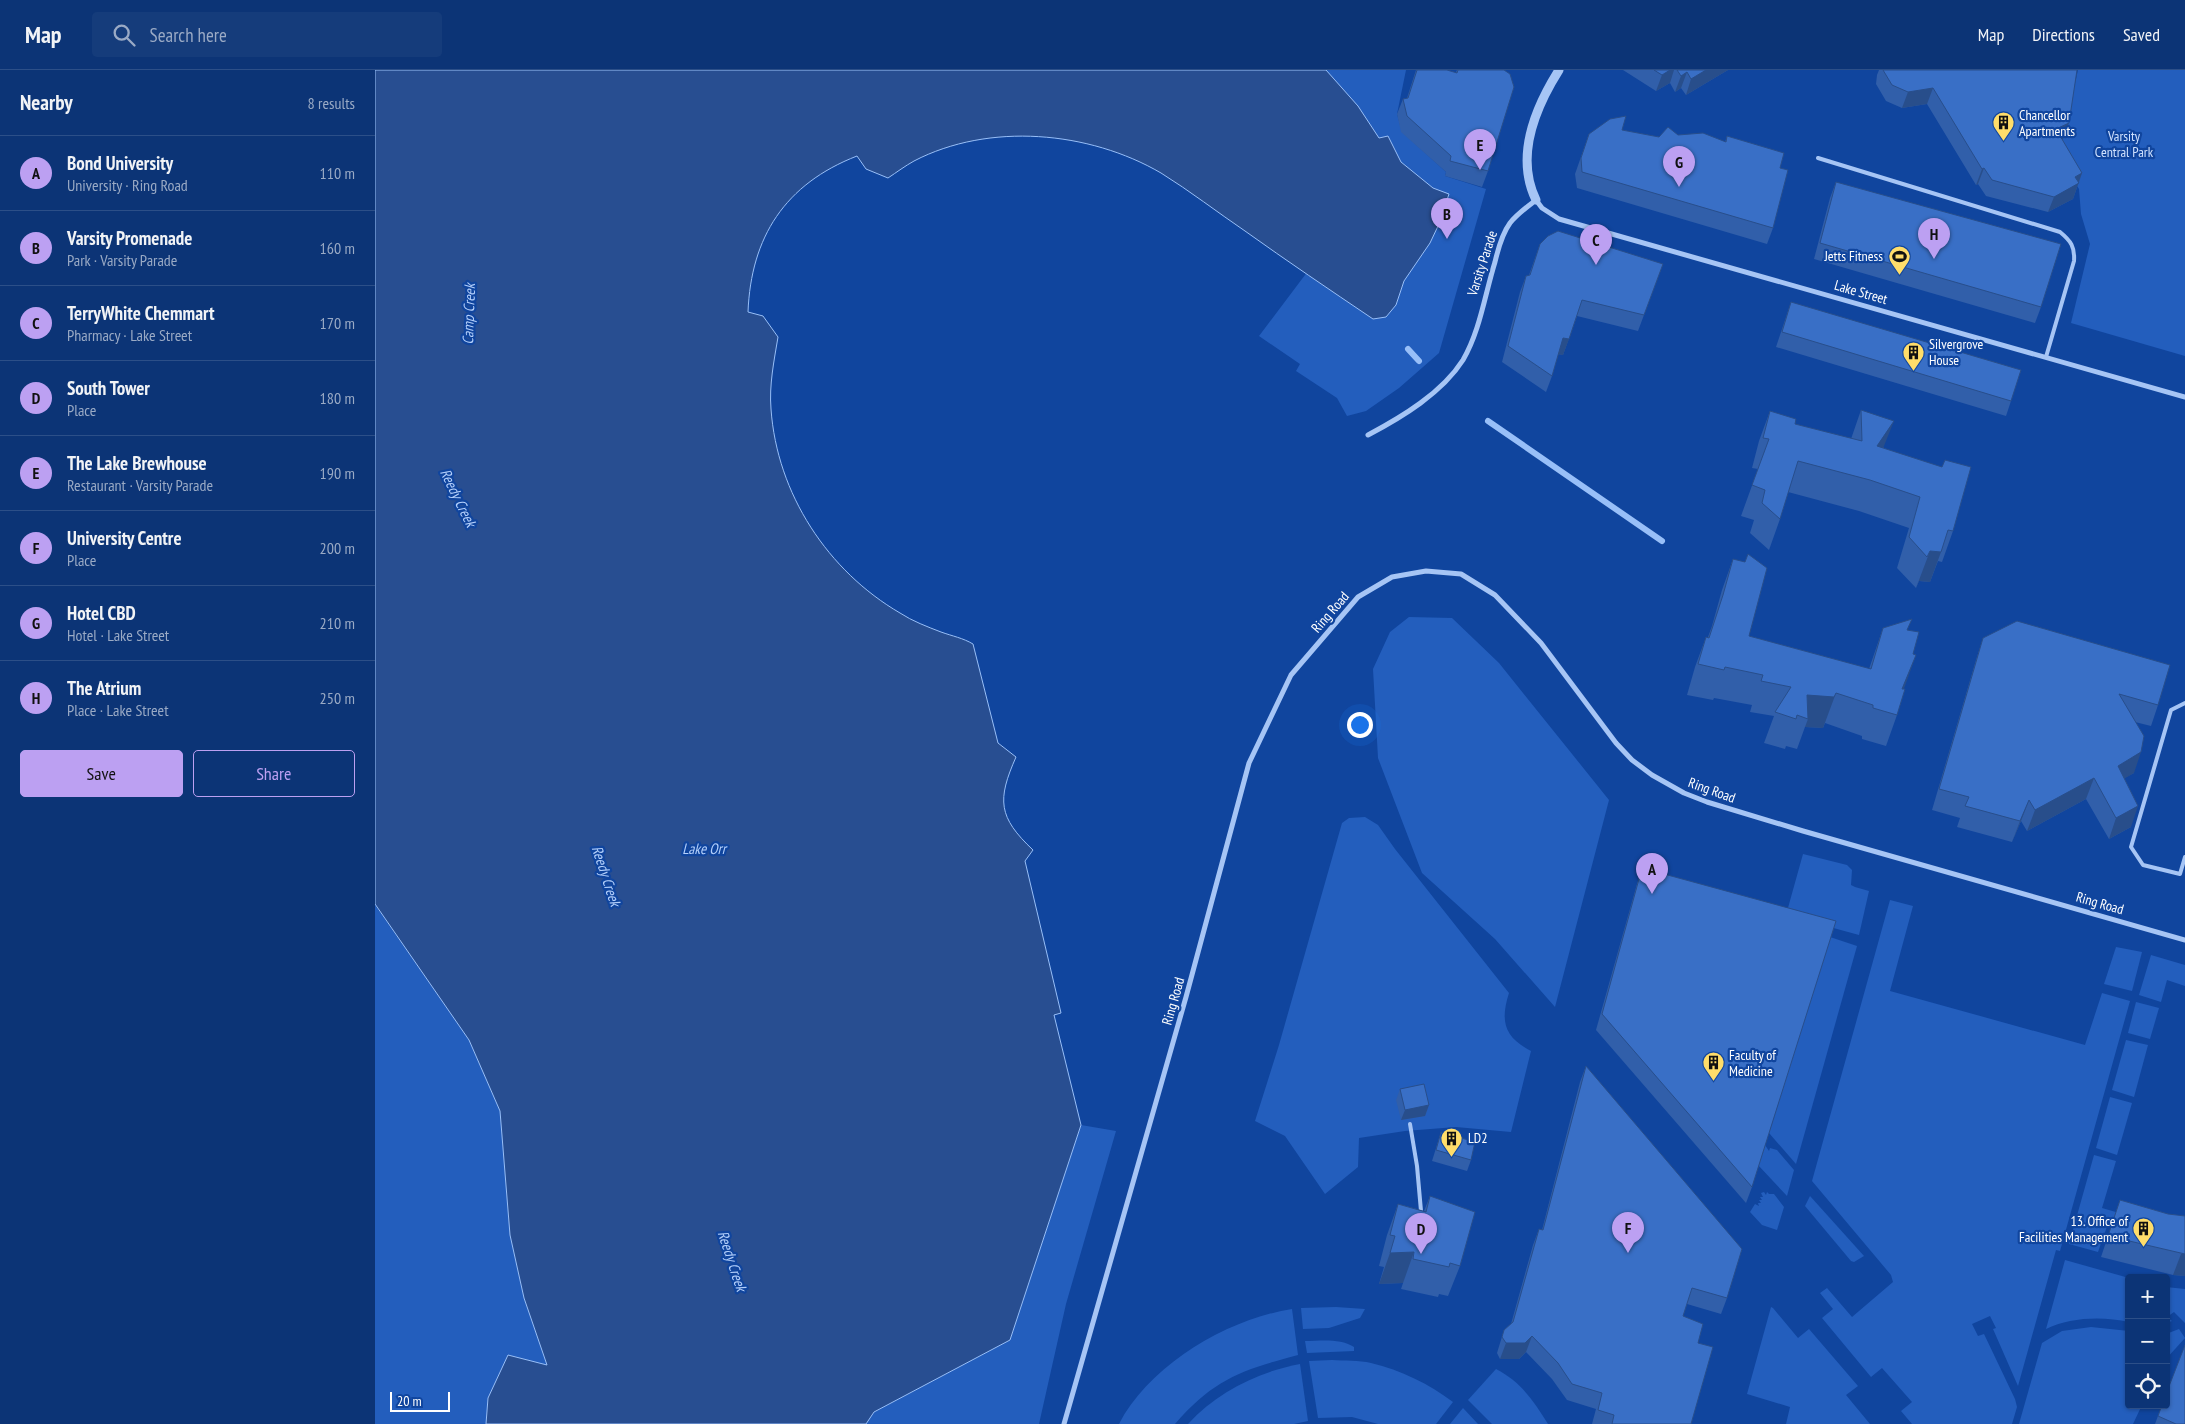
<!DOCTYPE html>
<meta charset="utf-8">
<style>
:root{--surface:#0c3476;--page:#153c7b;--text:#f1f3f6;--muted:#9aaac5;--line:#2c4f88;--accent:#bca0f2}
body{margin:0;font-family:"PT Sans Narrow",sans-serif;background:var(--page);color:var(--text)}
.controls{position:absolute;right:15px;bottom:15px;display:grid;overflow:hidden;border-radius:5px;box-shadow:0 1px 4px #0004}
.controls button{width:45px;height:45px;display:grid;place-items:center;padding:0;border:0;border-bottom:1px solid var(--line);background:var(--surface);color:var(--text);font:25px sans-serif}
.scale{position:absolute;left:15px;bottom:12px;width:60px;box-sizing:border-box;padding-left:5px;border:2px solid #fff;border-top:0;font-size:14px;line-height:18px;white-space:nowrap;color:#fff;-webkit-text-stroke:4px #10459e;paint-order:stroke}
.you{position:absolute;left:984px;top:654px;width:18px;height:18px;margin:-12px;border:4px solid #fff;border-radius:50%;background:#1a73e8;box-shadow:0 0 0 8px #1a73e833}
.badge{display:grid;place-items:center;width:32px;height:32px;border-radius:50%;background:var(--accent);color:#111;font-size:16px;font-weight:700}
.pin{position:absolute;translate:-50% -41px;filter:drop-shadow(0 1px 2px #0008)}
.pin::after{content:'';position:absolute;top:26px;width:18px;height:15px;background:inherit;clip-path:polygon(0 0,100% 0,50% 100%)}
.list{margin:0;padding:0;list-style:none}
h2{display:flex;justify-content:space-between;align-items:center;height:65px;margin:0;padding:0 20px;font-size:21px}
h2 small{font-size:16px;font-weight:400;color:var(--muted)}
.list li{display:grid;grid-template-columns:32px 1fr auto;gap:15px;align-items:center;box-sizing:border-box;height:75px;padding:0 20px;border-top:1px solid var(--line)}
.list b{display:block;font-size:19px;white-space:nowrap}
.list p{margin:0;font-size:16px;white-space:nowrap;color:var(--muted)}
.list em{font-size:16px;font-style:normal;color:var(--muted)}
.actions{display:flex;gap:10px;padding:15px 20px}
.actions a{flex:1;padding:11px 0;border:1px solid var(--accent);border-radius:5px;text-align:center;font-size:18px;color:var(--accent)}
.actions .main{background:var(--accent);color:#111}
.icon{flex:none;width:28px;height:28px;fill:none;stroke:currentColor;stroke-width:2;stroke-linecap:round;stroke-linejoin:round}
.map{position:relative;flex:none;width:1810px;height:1354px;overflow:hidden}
header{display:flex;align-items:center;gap:30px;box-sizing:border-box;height:70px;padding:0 25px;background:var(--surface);border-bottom:1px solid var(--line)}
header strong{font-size:24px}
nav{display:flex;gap:28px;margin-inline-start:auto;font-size:18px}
.search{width:350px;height:45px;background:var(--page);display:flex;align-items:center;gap:12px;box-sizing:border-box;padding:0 18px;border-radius:5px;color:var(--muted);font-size:19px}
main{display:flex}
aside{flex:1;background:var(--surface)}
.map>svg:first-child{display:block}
</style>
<header>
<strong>Map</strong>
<div class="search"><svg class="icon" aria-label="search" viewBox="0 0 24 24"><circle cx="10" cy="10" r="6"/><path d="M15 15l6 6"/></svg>Search here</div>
<nav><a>Map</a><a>Directions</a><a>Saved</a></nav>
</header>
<main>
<aside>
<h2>Nearby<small>8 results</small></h2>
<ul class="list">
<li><span class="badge">A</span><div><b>Bond University</b><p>University · Ring Road</p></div><em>110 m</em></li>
<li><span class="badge">B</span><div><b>Varsity Promenade</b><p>Park · Varsity Parade</p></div><em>160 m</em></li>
<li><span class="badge">C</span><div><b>TerryWhite Chemmart</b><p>Pharmacy · Lake Street</p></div><em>170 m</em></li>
<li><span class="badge">D</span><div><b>South Tower</b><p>Place</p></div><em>180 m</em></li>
<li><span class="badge">E</span><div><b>The Lake Brewhouse</b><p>Restaurant · Varsity Parade</p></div><em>190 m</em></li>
<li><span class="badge">F</span><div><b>University Centre</b><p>Place</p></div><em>200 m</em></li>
<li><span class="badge">G</span><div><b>Hotel CBD</b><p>Hotel · Lake Street</p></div><em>210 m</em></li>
<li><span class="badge">H</span><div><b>The Atrium</b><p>Place · Lake Street</p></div><em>250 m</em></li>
</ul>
<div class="actions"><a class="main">Save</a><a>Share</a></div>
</aside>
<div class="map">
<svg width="1810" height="1354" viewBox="0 0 1810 1354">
<rect width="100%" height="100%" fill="#10459e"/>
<g fill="#235ebd">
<polygon points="938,0 1031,0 1022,44 1027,62 1071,102 1070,106 1111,119 1064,283 1024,318 991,341 972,346 962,328 921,301 925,294 884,266 936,197"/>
<polygon points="1703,0 1810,0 1810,286 1696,253 1715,174 1706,144 1704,119 1684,86"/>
<polygon points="1034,547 1077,548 1124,593 1234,730 1180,937 1120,869 1047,803 1003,688 998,599 1015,562"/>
<path d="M990 747 1003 755 1020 779 1134 923C1125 951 1129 967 1156 981L1136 1062 1081 1057 1030 1061 984 1068 983 1097 950 1124 910 1066 880 1051 904 975 967 753 974 748Z"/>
<polygon points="1428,784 1472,795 1477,800 1476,815 1480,817 1494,821 1484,865 1411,845"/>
<polygon points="1515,830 1538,836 1515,921 1710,975 1727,923 1755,931 1685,1181 1681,1180 1643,1316 1618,1259 1621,1258 1615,1246 1597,1254 1603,1266 1609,1264 1640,1329 1642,1337 1637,1354 1537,1354 1526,1341 1537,1332 1507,1298 1496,1307 1447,1248 1458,1239 1445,1223 1452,1218 1477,1247 1518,1212 1516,1205 1437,1111"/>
<polygon points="0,835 94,970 125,1041 135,1165 149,1228 172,1295 113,1328 111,1354 0,1354"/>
<polygon points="1455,867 1482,876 1421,1094 1394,1063"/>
<polygon points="1741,877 1767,882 1757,921 1729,914"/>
<polygon points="1776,885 1810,895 1810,916 1792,910 1786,932 1764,925"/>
<polygon points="1761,932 1784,938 1775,969 1753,963"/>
<polygon points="1751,970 1773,975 1759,1027 1737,1020"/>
<polygon points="1735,1027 1757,1033 1742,1085 1721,1078"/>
<polygon points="706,1055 741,1061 691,1234 664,1354 491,1354 499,1342 635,1270"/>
<polygon points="1390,1075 1394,1081 1395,1078 1402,1080 1419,1100 1412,1126 1383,1095"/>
<polygon points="1719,1085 1741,1091 1727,1138 1810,1162 1738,1151 1735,1148 1723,1182 1694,1174"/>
<polygon points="1389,1122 1391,1125 1392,1122 1394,1124 1399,1124 1409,1137 1402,1160 1387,1155 1375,1142 1380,1134 1384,1136 1383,1133 1386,1133 1384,1130 1387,1130 1385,1127 1388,1127 1386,1123"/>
<polygon points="1435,1126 1489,1186 1479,1192 1476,1191 1430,1136"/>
<path d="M1690 1190 1754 1208V1252C1728 1246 1695 1247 1671 1259Z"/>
<polygon points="1791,1217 1810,1219 1810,1253 1799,1242 1792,1247 1797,1251 1791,1253"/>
<polygon points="961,1237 990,1239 985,1248 954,1258 928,1259 926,1238"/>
<polygon points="1396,1237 1398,1238 1423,1268 1434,1259 1483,1316 1471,1325 1495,1354 1411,1354 1415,1337 1372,1324"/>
<path d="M917 1239 923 1285C867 1300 839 1309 800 1354H744C775 1295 852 1249 917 1239Z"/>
<polygon points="1716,1257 1754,1261 1754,1335 1767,1335 1758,1354 1644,1354 1667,1273 1687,1261"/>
<polygon points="1804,1259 1810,1268 1791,1289 1791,1264"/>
<path d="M930 1271C946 1271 965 1268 979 1277V1281L932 1283Z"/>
<path d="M957 1290C969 1291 984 1290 996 1293 1026 1300 1054 1314 1078 1332L1061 1354H1003L977 1347 943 1348 934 1291Z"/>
<path d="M925 1294 933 1351 919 1354H813C842 1322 883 1302 925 1294Z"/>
<path d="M1121 1299C1146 1312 1158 1330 1173 1354H1117L1093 1330Z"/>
<polygon points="1088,1338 1103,1354 1075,1354"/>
</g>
<path fill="#284e91" stroke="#98bff8" d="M0 0H951L983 36 1004 68 1013 66 1026 92 1058 118 1074 124 1064 154 1055 173 1029 211 1021 235 1011 247 998 249C955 220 912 191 870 161 842 142 815 121 786 103 714 61 614 52 539 91 530 96 522 102 513 108L491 99 482 86C410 114 376 167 373 242L388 246 403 267C399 291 394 315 396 339 402 424 453 501 525 543 537 551 553 557 566 562 577 566 588 568 598 574L623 673 641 687C622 730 623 747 658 780L650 791 686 943 679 945 706 1055 635 1270 499 1342 491 1354H111L113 1328 133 1285 172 1295 149 1228 135 1165 125 1041 94 970 0 834Z"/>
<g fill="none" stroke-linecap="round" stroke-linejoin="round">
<g stroke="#98bff8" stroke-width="6">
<polyline points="1033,279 1044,291"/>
<polyline points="1113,351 1287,471"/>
</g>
<g stroke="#a6c5f5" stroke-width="4">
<path d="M1443 88 1685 162C1696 171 1700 177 1699 191L1671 287"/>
<polyline points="1810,633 1796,640 1756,777 1768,795 1805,804 1810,787"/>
<polyline points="1035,1054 1042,1096 1046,1141"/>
</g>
<g stroke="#a6c5f5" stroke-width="5">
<path d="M993 365C1027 347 1067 323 1088 290 1105 261 1110 224 1120 192 1123 179 1127 164 1135 153 1142 144 1152 137 1161 130L1167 138 1184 149 1810 327"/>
<polyline points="689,1354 811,927 874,693 916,605 983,527 1017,507 1051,501 1086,504 1120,525 1166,573 1241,673 1257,690 1277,705 1309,723 1332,732 1428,761 1810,870"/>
</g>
<path stroke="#a6c5f5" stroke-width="9" d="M1161 130C1140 87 1160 38 1184 0"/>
</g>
<g fill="#315faa">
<polygon points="1041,0 1081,2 1082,0 1129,0 1113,101 1107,117 1070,106 1071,102 1026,62 1022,44 1028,29 1032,28"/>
<polygon points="1248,0 1353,0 1311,25 1306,18 1300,22 1295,13 1281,21"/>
<polygon points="1504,0 1702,0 1688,69 1687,69 1707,103 1698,129 1673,142 1611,126 1603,114 1601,115 1552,34 1527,38 1511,31 1501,14 1502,5"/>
<polygon points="1247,60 1284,67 1303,65 1350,72 1352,66 1405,98 1398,158 1392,174 1202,118 1200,104 1214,64"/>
<polygon points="1461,112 1666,237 1660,253 1439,189 1455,128"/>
<polygon points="1165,174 1288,194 1263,261 1202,246 1188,285 1183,284 1177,306 1171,322 1127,292 1145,222 1151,206 1154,205"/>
<polygon points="1416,232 1636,331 1631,346 1401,277"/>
<polygon points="1486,340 1509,378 1578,461 1567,492 1563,491 1555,512 1544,511 1541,518 1522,498 1534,458 1484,441 1413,422 1405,449 1394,480 1375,463 1379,450 1366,446 1383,399 1377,398 1384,371 1395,341 1420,354 1476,369"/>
<polygon points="1358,489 1374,566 1494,599 1508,558 1533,560 1528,619 1522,645 1511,676 1487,669 1487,666 1450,653 1448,658 1430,657 1422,679 1411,676 1410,679 1389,673 1399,646 1375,642 1377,635 1339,628 1338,630 1312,625 1320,597 1331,567 1333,567 1337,556 1347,520"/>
<polygon points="1608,568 1783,635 1776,656 1760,652 1759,703 1749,708 1756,757 1734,769 1711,729 1652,761 1646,751 1637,772 1582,757 1585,748 1557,740 1601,590"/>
<polygon points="1267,798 1377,1117 1371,1133 1221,960 1262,814"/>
<polygon points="1211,996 1352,1228 1346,1244 1312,1234 1308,1246 1323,1273 1316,1354 1217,1354 1221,1339 1192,1330 1177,1309 1151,1282 1144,1289 1125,1289 1122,1283 1129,1260 1136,1254 1158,1175 1164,1159 1167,1160 1205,1012"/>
<polygon points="1025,1019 1054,1035 1050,1046 1026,1050 1021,1030"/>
<polygon points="1066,1062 1096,1090 1092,1101 1057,1091"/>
<polygon points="1055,1126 1085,1196 1073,1226 1064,1224 1063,1227 1026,1219 1028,1213 1004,1214 1009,1197 1004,1196 1012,1165 1023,1134 1049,1141"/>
<polygon points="1745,1130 1793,1144 1810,1146 1810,1206 1798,1205 1726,1187"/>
<polygon points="1787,1335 1810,1354 1780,1354"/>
</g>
<g fill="#284e8b">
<polygon points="1295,0 1299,0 1295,13 1281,21 1287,5"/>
<polygon points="1331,0 1353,0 1311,25 1316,9"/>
<polygon points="1312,2 1306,18 1300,22 1306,6"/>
<polygon points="1558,18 1552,34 1527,38 1533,22"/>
<polygon points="1694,53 1688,69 1676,75 1681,59"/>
<polygon points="1609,98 1603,114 1601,115 1607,99"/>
<polygon points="1707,103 1698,129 1673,142 1679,127 1700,107"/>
<polygon points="1188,268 1194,269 1188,285 1182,284"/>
<polygon points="1519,351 1507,381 1502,376"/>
<polygon points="1555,481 1566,482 1555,512 1544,511 1541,518"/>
<polygon points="1541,585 1530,616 1518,644 1527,619"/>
<polygon points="1461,623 1448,658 1430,657 1433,649 1432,625"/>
<polygon points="1766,682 1759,703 1735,717 1743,696"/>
<polygon points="1719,708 1711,729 1652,761 1660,740"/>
<polygon points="1654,730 1646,751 1637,772 1645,751"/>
<polygon points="1763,736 1756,757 1734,769 1741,748"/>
<polygon points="1054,1035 1050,1046 1026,1050 1030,1040"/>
<polygon points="1039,1182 1028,1213 1004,1214 1015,1183"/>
<polygon points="1806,1184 1810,1184 1810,1206 1798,1205"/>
<polygon points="1157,1266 1151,1282 1144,1289 1125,1289 1131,1273"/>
</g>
<g fill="#396fc6" stroke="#284e8b">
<polygon points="1042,0 1072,0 1082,3 1083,0 1129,0 1135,4 1139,17 1113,101 1075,91 1076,86 1032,46 1028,29 1033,28"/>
<polygon points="1279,0 1295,0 1287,5"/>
<polygon points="1302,0 1331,0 1316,9 1312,2 1306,6"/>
<polygon points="1508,0 1702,0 1694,53 1681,59 1707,103 1700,107 1704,113 1679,127 1617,110 1609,98 1607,99 1558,18 1533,22 1517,15"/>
<polygon points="1251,46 1247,60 1284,67 1293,57 1303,65 1328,63 1351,72 1352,66 1409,83 1405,98 1413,100 1398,158 1207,102 1206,88 1214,64 1235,49"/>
<polygon points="1461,112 1686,174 1666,237 1445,173"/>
<polygon points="1183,161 1288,194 1269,245 1207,230 1194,269 1188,268 1177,306 1133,276 1151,206 1155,205 1165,174 1173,166"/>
<polygon points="1416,232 1646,300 1636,331 1407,262"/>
<polygon points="1486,340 1519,351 1502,376 1567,397 1570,390 1596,397 1578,461 1573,460 1566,482 1555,481 1552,487 1534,467 1545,427 1495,410 1423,391 1405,449 1387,433 1390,420 1377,415 1394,369 1388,368 1395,341 1421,349 1420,354 1487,371"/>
<polygon points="1373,484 1392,498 1374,566 1496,599 1508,558 1537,549 1532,560 1544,562 1538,584 1541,585 1527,619 1530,619 1522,645 1498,638 1498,635 1461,623 1459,627 1432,625 1433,649 1422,645 1421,649 1400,642 1416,617 1386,611 1388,605 1350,597 1349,600 1323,594 1331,567 1334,568 1348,525 1358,489 1370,492"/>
<polygon points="1642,551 1795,595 1783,635 1744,624 1769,666 1766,682 1743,696 1763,736 1741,748 1719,708 1660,740 1654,730 1645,751 1590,736 1594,727 1564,719 1608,568"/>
<polygon points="1267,798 1461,851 1377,1117 1227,944"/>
<polygon points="1211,996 1367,1179 1352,1228 1317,1218 1308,1246 1328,1254 1323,1273 1338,1277 1316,1354 1237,1354 1239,1345 1223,1340 1227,1323 1197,1314 1183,1293 1157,1266 1150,1273 1131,1273 1127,1267 1129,1260 1138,1252 1164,1159 1168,1160"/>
<polygon points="1049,1014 1054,1035 1030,1040 1025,1019"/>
<polygon points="1066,1062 1100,1072 1096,1090 1061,1080"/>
<polygon points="1055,1126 1100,1142 1085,1196 1075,1193 1074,1197 1038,1189 1039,1182 1015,1183 1020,1166 1015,1165 1023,1134 1051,1142"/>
<polygon points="1745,1130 1793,1144 1810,1146 1810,1184 1733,1166"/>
<polygon points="1810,1275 1810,1354 1801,1354 1783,1346 1787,1335 1791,1335 1791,1324"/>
</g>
<defs>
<symbol id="building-pin" viewBox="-11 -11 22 30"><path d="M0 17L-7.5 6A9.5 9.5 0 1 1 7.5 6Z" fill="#ffdd6a" stroke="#10459e"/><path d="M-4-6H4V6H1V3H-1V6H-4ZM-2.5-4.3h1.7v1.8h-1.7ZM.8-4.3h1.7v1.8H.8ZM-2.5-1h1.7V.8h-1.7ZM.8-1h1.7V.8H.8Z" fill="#111"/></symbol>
<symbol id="stadium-pin" viewBox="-11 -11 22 30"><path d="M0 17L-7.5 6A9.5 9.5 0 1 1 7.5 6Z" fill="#ffdd6a" stroke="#10459e"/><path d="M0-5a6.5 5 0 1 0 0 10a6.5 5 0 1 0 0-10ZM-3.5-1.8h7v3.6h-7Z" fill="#111"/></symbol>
</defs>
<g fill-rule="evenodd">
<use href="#building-pin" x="1616" y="40" width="25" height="34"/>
<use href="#stadium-pin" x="1512" y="174" width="25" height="34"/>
<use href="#building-pin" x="1526" y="270" width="25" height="34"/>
<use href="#building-pin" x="1326" y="980" width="25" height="34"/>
<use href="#building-pin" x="1064" y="1056" width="25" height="34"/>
<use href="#building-pin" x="1756" y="1146" width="25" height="34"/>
</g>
<g text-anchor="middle" stroke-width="4.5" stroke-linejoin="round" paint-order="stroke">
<g font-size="14" fill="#fff" stroke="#10459e" text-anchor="start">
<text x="1644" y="50">Chancellor<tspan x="1644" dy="16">Apartments</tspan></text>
<text x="1508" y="191" text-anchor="end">Jetts Fitness</text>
<text x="1554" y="279">Silvergrove<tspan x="1554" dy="16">House</tspan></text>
<text x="1354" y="990">Faculty of<tspan x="1354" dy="16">Medicine</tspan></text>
<text x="1093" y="1073">LD2</text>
<text x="1753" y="1156" text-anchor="end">13. Office of<tspan x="1753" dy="16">Facilities Management</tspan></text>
</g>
<g font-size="14" fill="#cfe1fe" stroke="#10459e">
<text x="1749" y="71">Varsity<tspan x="1749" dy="16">Central Park</tspan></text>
</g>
<g font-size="14" fill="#fff" stroke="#10459e">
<text transform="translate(1107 193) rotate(-72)" y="5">Varsity Parade</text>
<text transform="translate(1486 222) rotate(16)" y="5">Lake Street</text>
<text transform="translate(955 542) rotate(-49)" y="5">Ring Road</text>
<text transform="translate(1337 720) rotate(20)" y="5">Ring Road</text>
<text transform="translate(1725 833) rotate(16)" y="5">Ring Road</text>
<text transform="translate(798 931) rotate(-74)" y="5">Ring Road</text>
</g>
<g font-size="15" font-style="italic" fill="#b3cffb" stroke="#10459e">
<text transform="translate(94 244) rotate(-88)" y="5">Camp Creek</text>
<text transform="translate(83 428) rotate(64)" y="5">Reedy Creek</text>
<text x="329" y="784">Lake Orr</text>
<text transform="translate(231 806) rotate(72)" y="5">Reedy Creek</text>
<text transform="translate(357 1191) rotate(72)" y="5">Reedy Creek</text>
</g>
</g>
</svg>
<div class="controls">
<button>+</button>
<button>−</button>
<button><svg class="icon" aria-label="locate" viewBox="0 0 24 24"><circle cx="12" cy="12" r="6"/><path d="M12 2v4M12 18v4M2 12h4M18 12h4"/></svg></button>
</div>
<div class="scale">20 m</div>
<div class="you"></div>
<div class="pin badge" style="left:1277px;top:824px">A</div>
<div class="pin badge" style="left:1072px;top:169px">B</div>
<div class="pin badge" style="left:1221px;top:195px">C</div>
<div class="pin badge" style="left:1046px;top:1184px">D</div>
<div class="pin badge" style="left:1105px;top:100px">E</div>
<div class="pin badge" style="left:1253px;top:1183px">F</div>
<div class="pin badge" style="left:1304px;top:117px">G</div>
<div class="pin badge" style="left:1559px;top:189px">H</div>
</div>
</main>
